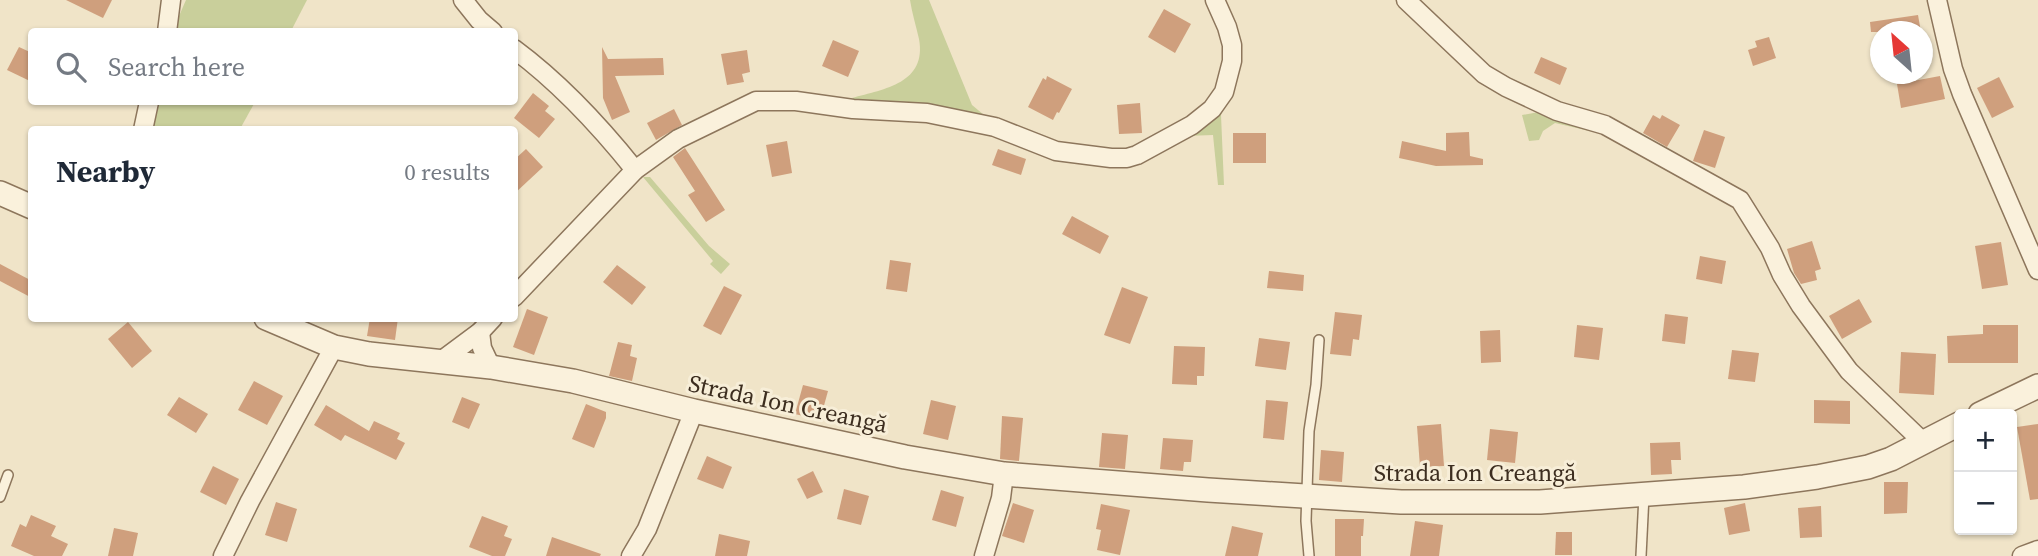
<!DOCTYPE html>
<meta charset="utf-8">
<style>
:root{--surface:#fff;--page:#f2f2f3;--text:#1f2937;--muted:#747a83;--line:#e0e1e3}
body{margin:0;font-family:"Source Serif 4",serif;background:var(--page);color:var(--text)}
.controls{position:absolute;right:21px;bottom:21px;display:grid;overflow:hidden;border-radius:7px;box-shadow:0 2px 5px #0004}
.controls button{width:63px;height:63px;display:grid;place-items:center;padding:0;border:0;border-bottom:2px solid var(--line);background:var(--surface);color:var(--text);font:35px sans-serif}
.compass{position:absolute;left:1870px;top:21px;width:63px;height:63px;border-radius:50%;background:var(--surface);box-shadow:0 2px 5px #0004;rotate:333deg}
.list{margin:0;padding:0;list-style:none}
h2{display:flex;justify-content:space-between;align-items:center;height:91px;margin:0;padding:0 28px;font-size:30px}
h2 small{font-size:23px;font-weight:400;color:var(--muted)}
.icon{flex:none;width:38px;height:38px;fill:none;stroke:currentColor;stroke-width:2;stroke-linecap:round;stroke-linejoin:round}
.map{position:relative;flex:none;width:2038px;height:556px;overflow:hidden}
.search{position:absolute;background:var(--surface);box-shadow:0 2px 5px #0004;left:28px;top:28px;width:490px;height:77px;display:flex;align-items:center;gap:18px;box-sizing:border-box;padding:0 24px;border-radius:7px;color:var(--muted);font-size:26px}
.panel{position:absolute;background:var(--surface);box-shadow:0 2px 5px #0004;left:28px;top:126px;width:490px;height:196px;border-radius:7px}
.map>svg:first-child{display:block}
</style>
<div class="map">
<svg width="2038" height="556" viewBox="0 0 2038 556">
<rect width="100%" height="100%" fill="#f0e4c8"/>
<g fill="#c9cf9b">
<polygon points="186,0 307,0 291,31 172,32"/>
<path d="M910 0H929L972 105 984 115 1000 123 865 106 852 98C885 89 927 83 919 39 916 26 912 13 910 0Z"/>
<polygon points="154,102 255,102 240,129 148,130"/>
<polygon points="1224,107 1221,115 1224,185 1218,185 1213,135 1186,136"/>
<path d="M1539 112C1558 115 1579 119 1594 132L1555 123 1543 131 1539 140 1529 141 1522 115Z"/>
<polygon points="643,177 650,177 709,246 730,264 721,274 710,264 713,261"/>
</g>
<g fill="#cf9f7d">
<polygon points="66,0 112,0 103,18"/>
<polygon points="1164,9 1191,24 1175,53 1148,37"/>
<polygon points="1918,15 1921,32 1871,32 1870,22"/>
<polygon points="1769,37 1776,58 1753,66 1748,50 1757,47 1755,41"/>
<polygon points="833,40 859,51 848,77 822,66"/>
<polygon points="19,47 32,53 32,82 7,70"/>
<polygon points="602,47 608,59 663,58 664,75 615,76 630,112 612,120 603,98"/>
<polygon points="747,50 750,72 742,74 744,82 727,85 721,54"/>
<polygon points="1541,57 1567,68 1560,85 1534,73"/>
<polygon points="1047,76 1072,89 1059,113 1057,112 1053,120 1028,107 1043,78 1046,80"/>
<polygon points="1940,76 1945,99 1901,108 1897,84"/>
<polygon points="1999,77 2014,107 1992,118 1977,88"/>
<polygon points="533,93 549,106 545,111 555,119 539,138 514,118"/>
<polygon points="1140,103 1142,133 1119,134 1117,105"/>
<polygon points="674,109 682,125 656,140 647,123"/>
<polygon points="1653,115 1660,119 1662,115 1680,125 1667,147 1643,133"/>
<polygon points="1704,130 1725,137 1715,168 1693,161"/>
<polygon points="1469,132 1470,156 1483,159 1483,165 1436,166 1399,158 1402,141 1446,151 1446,133"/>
<rect x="1233" y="133" width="33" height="30"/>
<polygon points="787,141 792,173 772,177 766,145"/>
<polygon points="685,148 725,210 706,222 688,195 695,191 673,157"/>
<polygon points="526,149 543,167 514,194 514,160"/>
<polygon points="998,149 1026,159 1021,175 992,165"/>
<polygon points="1072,216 1109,236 1100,254 1062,234"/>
<polygon points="1812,241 1821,269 1815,271 1817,280 1801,284 1794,273 1787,249"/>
<polygon points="2001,242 2008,285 1982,289 1975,246"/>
<polygon points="1700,256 1726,261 1722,284 1696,279"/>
<polygon points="890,260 911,263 907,292 886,289"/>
<polygon points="0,264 32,281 32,298 0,281"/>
<polygon points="617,265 646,287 632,305 603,282"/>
<polygon points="1269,271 1304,275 1303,291 1267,288"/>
<polygon points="724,286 742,295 721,335 703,326"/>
<polygon points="1122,287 1148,297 1130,344 1104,335"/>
<polygon points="1859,299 1872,322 1842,339 1829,316"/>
<polygon points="527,309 548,317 534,355 513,347"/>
<polygon points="1335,312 1362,315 1359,340 1353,339 1351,356 1330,354"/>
<polygon points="1665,314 1688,317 1685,344 1662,341"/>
<polygon points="370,318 398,318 395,340 367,336"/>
<polygon points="128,322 152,351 132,368 108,339"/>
<polygon points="1577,325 1603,328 1599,360 1574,357"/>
<polygon points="1983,325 2018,325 2018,363 1948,363 1947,336 1983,334"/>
<polygon points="1500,330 1501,362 1481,363 1480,331"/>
<polygon points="1259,338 1290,342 1286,370 1255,366"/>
<polygon points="618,342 632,345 630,356 637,358 632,381 609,376"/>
<polygon points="1174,346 1205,347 1204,376 1197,376 1197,385 1172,384"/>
<polygon points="1732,350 1759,353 1755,382 1728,379"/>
<polygon points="1901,352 1936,354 1934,395 1899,393"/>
<polygon points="254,381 283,396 267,425 238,410"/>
<polygon points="803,385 828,391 820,420 795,414"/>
<polygon points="179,397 208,414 196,433 167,415"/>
<polygon points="462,397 480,404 469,429 452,422"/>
<polygon points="931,400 956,406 948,440 923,434"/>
<polygon points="1266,400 1288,402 1284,440 1263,438"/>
<polygon points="1814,400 1850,401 1850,424 1814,423"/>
<polygon points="586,404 606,412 606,418 594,448 572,439"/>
<polygon points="326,405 369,431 374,421 400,433 397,439 405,443 396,460 345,435 341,441 314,425"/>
<polygon points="1002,416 1023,418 1019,461 1000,459"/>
<polygon points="1441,424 1444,466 1420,467 1417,426"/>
<polygon points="2038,424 2038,499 2030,500 2017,427"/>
<polygon points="1490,429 1518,432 1515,463 1487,460"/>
<polygon points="1102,433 1128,435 1125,469 1099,467"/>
<polygon points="1163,438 1193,440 1191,462 1184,462 1183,471 1160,469"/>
<polygon points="1680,442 1681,460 1671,460 1672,474 1651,475 1650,443"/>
<polygon points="1321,450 1344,452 1342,482 1319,480"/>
<polygon points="707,456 732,467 723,489 697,479"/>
<polygon points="213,466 239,479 226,505 200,492"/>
<polygon points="813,471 823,492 807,499 797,479"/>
<polygon points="1884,482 1908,482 1907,513 1884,514"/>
<polygon points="844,489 869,496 861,525 837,519"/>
<polygon points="941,490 964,497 956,527 932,520"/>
<polygon points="276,502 297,509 287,542 265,535"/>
<polygon points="1013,503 1034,510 1024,543 1002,536"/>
<polygon points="1745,503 1750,531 1729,535 1724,508"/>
<polygon points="1101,504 1130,510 1120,555 1097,550 1101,530 1096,529"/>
<polygon points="1821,506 1822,537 1800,538 1798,508"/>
<polygon points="31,515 56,526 51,536 68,544 62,556 34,556 11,546 20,524 26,527"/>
<polygon points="482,516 508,526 504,536 512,539 505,556 492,556 469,547"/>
<polygon points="1335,519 1364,519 1363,536 1361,536 1361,556 1335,556"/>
<polygon points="1415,521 1443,525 1439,556 1410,556"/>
<polygon points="1232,526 1263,533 1258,556 1225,556"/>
<polygon points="114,528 138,533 133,556 108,556"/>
<polygon points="1556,532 1572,532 1572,555 1555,555"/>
<polygon points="719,534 750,541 747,556 715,556"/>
<polygon points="552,537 601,554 600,556 546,556"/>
</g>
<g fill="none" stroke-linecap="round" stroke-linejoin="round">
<defs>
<g id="service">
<polyline points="0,497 8,475"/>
<polyline points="1309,556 1306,521 1309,431 1316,385 1319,340"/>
<polyline points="1641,556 1644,495"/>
</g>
<g id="minor">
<polyline points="463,0 479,20 493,32"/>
<polyline points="1406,0 1484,74 1506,87 1557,111 1605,125 1740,200 1770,248 1782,275 1801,306 1849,371 1923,442"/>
<polyline points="1937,0 1953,69 1962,94 2038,270"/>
<polyline points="167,32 171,0"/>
<path d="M514 49C560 83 599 125 635 170"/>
<polyline points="143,130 149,102"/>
<polyline points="514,297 635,170 678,139 756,101 796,101 853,109 927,113 995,127 1056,151 1111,158 1127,158 1137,155 1192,125 1212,109 1224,92 1232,61 1232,45 1227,27 1215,0"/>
<polyline points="480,332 482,348 491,367"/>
<polyline points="441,361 480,332 493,318"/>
<polyline points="223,556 250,501 334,347"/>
<polyline points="631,556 647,529 694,411"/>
<polyline points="984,556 1001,498 1004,474"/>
<polyline points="2022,556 2038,550"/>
</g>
<g id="tertiary">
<polyline points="0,193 32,207"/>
<polyline points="266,318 334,347 369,354 491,367 573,381 694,411 905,457 1004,474 1208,490 1401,502 1540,502 1744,487 1817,477 1868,467 1891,459 1959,424"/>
<polyline points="1980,414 2038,386"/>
</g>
</defs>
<use href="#service" stroke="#8d765c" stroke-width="12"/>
<use href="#minor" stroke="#8d765c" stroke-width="21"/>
<use href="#tertiary" stroke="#8d765c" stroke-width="26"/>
<use href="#service" stroke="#faf1dc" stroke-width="9"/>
<use href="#minor" stroke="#faf1dc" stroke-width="18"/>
<use href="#tertiary" stroke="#faf1dc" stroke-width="23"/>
</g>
<g text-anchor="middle" stroke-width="6" stroke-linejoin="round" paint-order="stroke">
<g font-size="24" fill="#3d2e20" stroke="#f7eed8">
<text transform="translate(788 404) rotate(12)" y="8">Strada Ion Creangă</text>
<text x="1475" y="481">Strada Ion Creangă</text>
</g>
</g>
</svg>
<div class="controls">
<button>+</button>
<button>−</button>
</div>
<svg class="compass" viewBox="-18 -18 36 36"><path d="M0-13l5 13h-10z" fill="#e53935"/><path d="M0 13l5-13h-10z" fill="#747a83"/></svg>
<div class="search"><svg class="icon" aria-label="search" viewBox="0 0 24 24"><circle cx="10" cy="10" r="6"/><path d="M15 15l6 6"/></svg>Search here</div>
<section class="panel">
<h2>Nearby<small>0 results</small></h2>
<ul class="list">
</ul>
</section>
</div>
